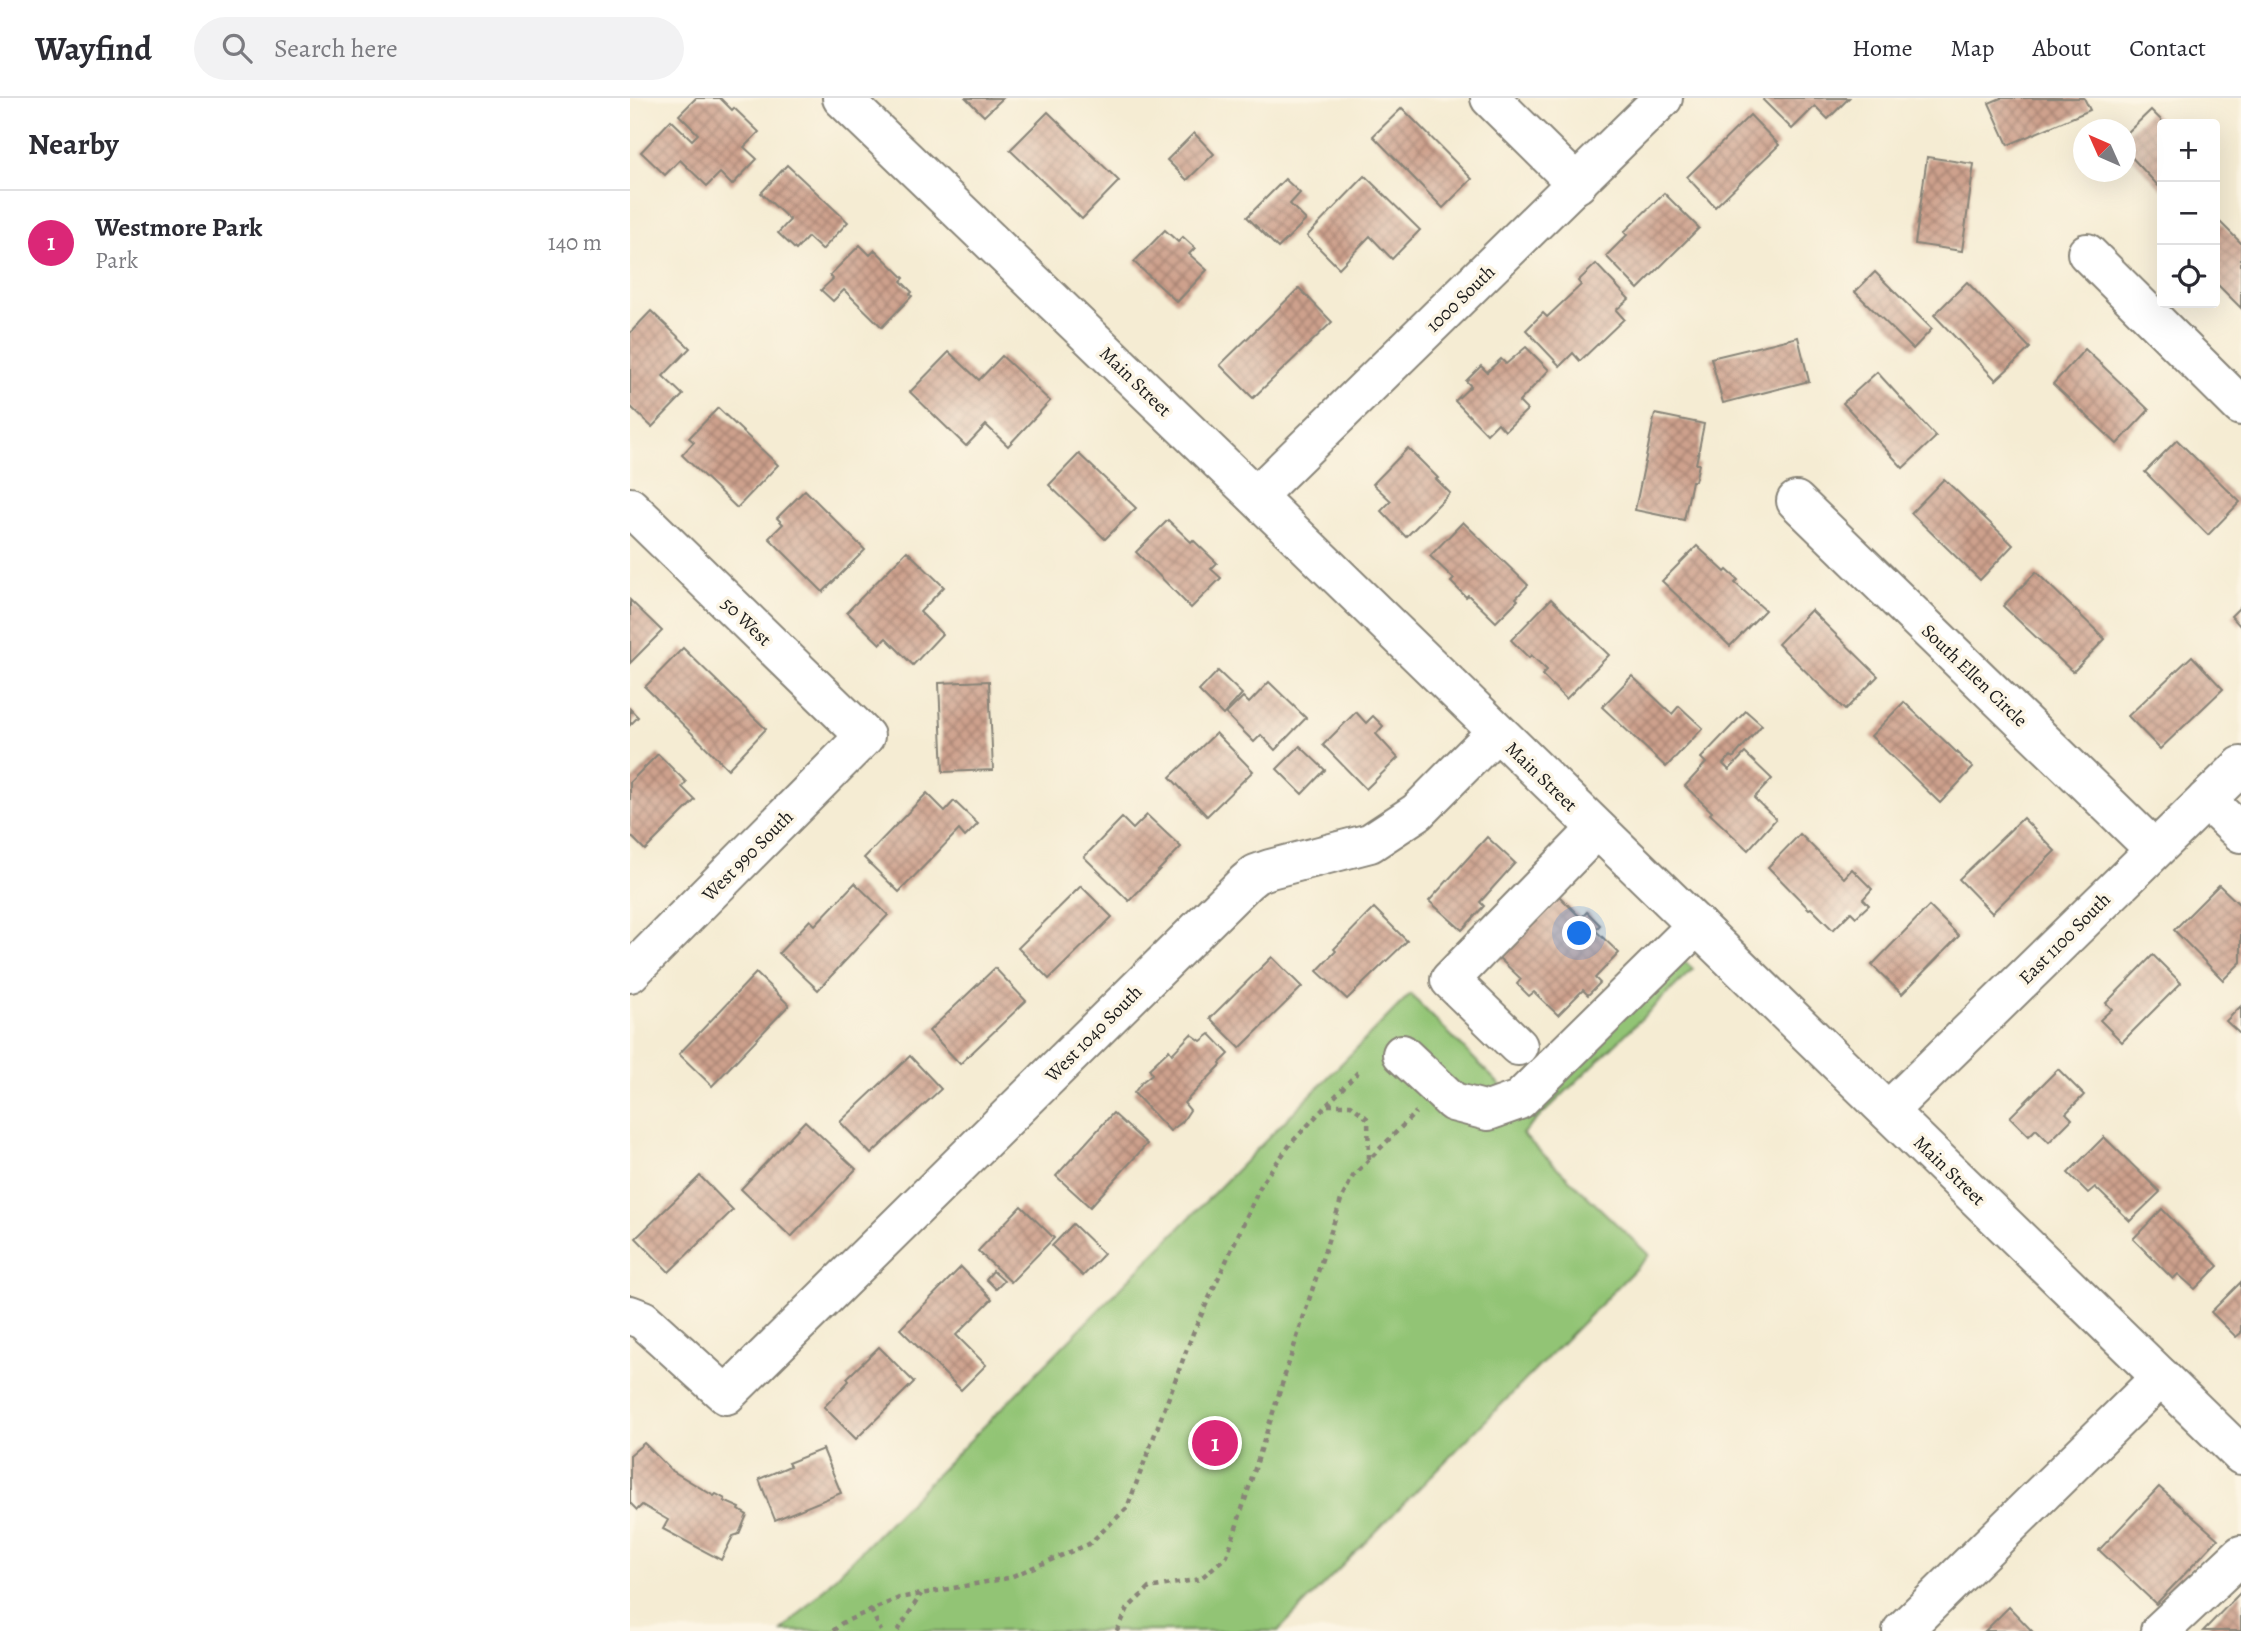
<!DOCTYPE html>
<meta charset="utf-8">
<style>
:root{--surface:#fff;--page:#f2f2f3;--text:#2b2b33;--muted:#7c7c81;--line:#e1e1e2;--accent:#db2777}
body{margin:0;font-family:Alegreya,serif;background:var(--page);color:var(--text)}
.controls{position:absolute;right:21px;top:21px;display:grid;overflow:hidden;border-radius:7px;box-shadow:0 7px 28px #0002}
.controls button{width:63px;height:63px;display:grid;place-items:center;padding:0;border:0;border-bottom:2px solid var(--line);background:var(--surface);color:var(--text);font:35px sans-serif}
.compass{position:absolute;left:1443px;top:21px;width:63px;height:63px;border-radius:50%;background:var(--surface);box-shadow:0 7px 28px #0002;rotate:315deg}
.you{position:absolute;left:950px;top:836px;width:24px;height:24px;margin:-18px;border:5px solid #fff;border-radius:50%;background:#1a73e8;box-shadow:0 0 0 10px #1a73e833}
.badge{display:grid;place-items:center;width:46px;height:46px;border-radius:50%;background:var(--accent);color:#fff;font-size:23px;font-weight:700}
.pin{position:absolute;translate:-50% -50%;border:4px solid #fff;box-shadow:0 2px 7px #0006}
.list{margin:0;padding:0;list-style:none}
h2{display:flex;justify-content:space-between;align-items:center;height:91px;margin:0;padding:0 28px;font-size:30px}
h2 small{font-size:23px;font-weight:400;color:var(--muted)}
.list li{display:grid;grid-template-columns:46px 1fr auto;gap:21px;align-items:center;box-sizing:border-box;height:105px;padding:0 28px;border-top:2px solid var(--line)}
.list b{display:block;font-size:26px;white-space:nowrap}
.list p{margin:0;font-size:23px;white-space:nowrap;color:var(--muted)}
.list em{font-size:23px;font-style:normal;color:var(--muted)}
.icon{flex:none;width:38px;height:38px;fill:none;stroke:currentColor;stroke-width:2;stroke-linecap:round;stroke-linejoin:round}
.map{position:relative;flex:none;width:1611px;height:1533px;overflow:hidden}
header{display:flex;align-items:center;gap:42px;box-sizing:border-box;height:98px;padding:0 35px;background:var(--surface);border-bottom:2px solid var(--line)}
header strong{font-size:33px}
nav{display:flex;gap:38px;margin-inline-start:auto;font-size:24px}
.search{width:490px;height:63px;background:var(--page);display:flex;align-items:center;gap:18px;box-sizing:border-box;padding:0 24px;border-radius:38px;color:var(--muted);font-size:26px}
main{display:flex}
aside{flex:1;background:var(--surface)}
.map>svg:first-child{display:block}
</style>
<header>
<strong>Wayfind</strong>
<div class="search"><svg class="icon" aria-label="search" viewBox="0 0 24 24"><circle cx="10" cy="10" r="6"/><path d="M15 15l6 6"/></svg>Search here</div>
<nav><a>Home</a><a>Map</a><a>About</a><a>Contact</a></nav>
</header>
<main>
<aside>
<h2>Nearby<small></small></h2>
<ul class="list">
<li><span class="badge">1</span><div><b>Westmore Park</b><p>Park</p></div><em>140 m</em></li>
</ul>
</aside>
<div class="map">
<svg width="1611" height="1533" viewBox="0 0 1611 1533">
<defs>
<pattern id="building-cross-hatch" width="8" height="8" patternUnits="userSpaceOnUse" patternTransform="scale(1.75)"><rect width="8" height="8" fill="#cea18d"/><path d="M0 0l8 8M0 8l8-8" fill="none" stroke="#a68272"/></pattern>
</defs>
<rect width="100%" height="100%" fill="#fcf5e5"/>
<filter id="ink" filterUnits="userSpaceOnUse"><feTurbulence type="fractalNoise" baseFrequency=".0143" numOctaves="2"/><feDisplacementMap in="SourceGraphic" scale="14" xChannelSelector="R" yChannelSelector="G"/><feConvolveMatrix kernelMatrix="1 2 1 2 8 2 1 2 1" color-interpolation-filters="sRGB"/></filter>
<filter id="wash" filterUnits="userSpaceOnUse"><feTurbulence type="fractalNoise" baseFrequency=".00686" numOctaves="4" result="noise"/><feDisplacementMap in="SourceGraphic" scale="28" xChannelSelector="R" yChannelSelector="G"/><feGaussianBlur stdDeviation="1.57" result="paint"/><feColorMatrix in="noise" values="0 0 0 0 0 0 0 0 0 0 0 0 0 0 0 0 0 1.4 0 .05"/><feComposite in="paint" operator="in"/></filter>
<g filter="url(#wash)">
<rect width="100%" height="100%" fill="#f5ecd3"/>
<polygon fill="#92c474" stroke="#577048" stroke-width="2" points="1036,846 1063,871 892,1036 1019,1157 648,1533 152,1533 780,896 879,996"/>
<g id="blocks">
<g fill="url(#building-cross-hatch)">
<polygon points="66,0 90,0 102,12 104,10 129,34 114,49 127,61 102,87 90,75 77,88 50,62 35,77 11,54 41,22 62,42 68,36 49,17"/>
<polygon points="336,0 373,0 354,18"/>
<polygon points="1135,0 1219,0 1198,21 1185,8 1162,31 1133,2"/>
<polygon points="1371,0 1454,0 1460,12 1378,47 1359,5"/>
<polygon points="772,10 842,81 813,110 743,38"/>
<polygon points="1521,12 1535,26 1532,26 1532,92 1496,53 1496,36"/>
<polygon points="418,14 489,83 452,121 380,52"/>
<polygon points="1120,17 1149,47 1085,109 1057,79"/>
<polygon points="564,35 584,56 557,82 537,62"/>
<polygon points="1297,59 1344,66 1332,153 1285,146"/>
<polygon points="157,67 218,124 192,152 178,139 166,152 148,135 160,122 131,95"/>
<polygon points="735,78 790,132 762,161 740,138 709,170 677,138"/>
<polygon points="655,81 670,95 660,106 676,122 648,150 617,119"/>
<polygon points="1034,95 1069,130 1008,191 976,158 997,137 994,134"/>
<polygon points="1589,123 1611,145 1611,210 1585,184 1585,128"/>
<polygon points="535,132 548,144 553,139 565,150 559,156 577,172 547,204 504,164"/>
<polygon points="230,147 240,157 245,152 274,180 271,183 282,194 280,196 282,198 252,229 214,192 203,203 191,192 203,181 200,177"/>
<polygon points="966,166 999,201 986,212 994,221 950,263 943,255 930,268 896,232 913,215 917,219 951,187 948,183"/>
<polygon points="1245,174 1302,231 1283,251 1225,194"/>
<polygon points="1337,184 1400,250 1366,282 1304,217"/>
<polygon points="669,190 702,224 623,300 590,267"/>
<polygon points="21,213 60,250 33,278 53,297 22,329 0,308 0,235"/>
<polygon points="1168,239 1179,283 1093,305 1081,260"/>
<polygon points="896,249 919,272 889,304 897,312 875,333 868,325 857,336 825,303 841,288 836,283 851,268 857,274 871,261 876,266"/>
<polygon points="1455,251 1519,312 1487,346 1423,286"/>
<polygon points="319,254 349,282 372,258 420,303 378,348 356,327 336,348 280,294"/>
<polygon points="1247,274 1306,339 1273,370 1213,305"/>
<polygon points="88,310 148,367 107,410 52,357 64,344 59,340"/>
<polygon points="1025,316 1074,326 1066,366 1069,366 1065,383 1062,383 1054,422 1005,412"/>
<polygon points="1547,342 1610,404 1578,437 1515,374"/>
<polygon points="778,350 808,380 806,381 820,395 776,439 751,413 761,403 743,386"/>
<polygon points="449,356 506,410 475,441 419,387"/>
<polygon points="1314,381 1383,447 1350,482 1281,415"/>
<polygon points="175,392 235,452 193,494 139,440 153,426 147,420"/>
<polygon points="538,422 561,444 563,442 587,465 581,471 591,480 561,510 506,454"/>
<polygon points="833,424 898,487 886,500 888,502 866,524 838,497 836,499 821,484 824,481 800,458"/>
<polygon points="1067,448 1095,474 1097,472 1108,482 1105,485 1135,512 1100,548 1032,483"/>
<polygon points="277,453 314,489 290,514 312,536 283,567 256,540 250,546 217,514"/>
<polygon points="1406,474 1475,541 1443,574 1373,508"/>
<polygon points="921,501 979,557 936,601 912,577 917,572 901,557 899,560 881,542"/>
<polygon points="0,502 32,533 0,565"/>
<polygon points="1611,508 1611,529 1601,518"/>
<polygon points="1181,512 1248,578 1215,612 1148,546"/>
<polygon points="53,550 136,631 98,671 15,589"/>
<polygon points="1562,558 1593,591 1530,651 1498,618"/>
<polygon points="588,573 612,596 593,617 569,593"/>
<polygon points="1002,578 1042,616 1049,608 1073,630 1036,669 972,609"/>
<polygon points="359,583 363,672 313,674 309,585"/>
<polygon points="639,584 676,620 645,652 631,637 624,644 596,616 613,599 619,605"/>
<polygon points="1274,604 1343,670 1310,705 1241,638"/>
<polygon points="0,611 8,619 0,627"/>
<polygon points="1116,613 1132,627 1103,660 1101,658 1093,666 1099,672 1115,655 1142,681 1124,700 1146,721 1118,752 1080,716 1082,714 1055,688 1076,665 1071,660"/>
<polygon points="726,614 736,625 743,618 753,628 746,636 768,660 736,691 693,647"/>
<polygon points="586,635 623,673 577,718 540,679"/>
<polygon points="670,648 695,672 672,696 647,671"/>
<polygon points="28,656 56,684 52,689 65,702 15,752 0,737 0,684"/>
<polygon points="297,695 315,713 324,703 348,726 335,739 329,732 269,794 234,760"/>
<polygon points="517,717 551,749 499,803 454,759 492,720 503,731"/>
<polygon points="1393,720 1425,753 1362,815 1329,781"/>
<polygon points="1170,736 1214,780 1222,771 1242,791 1233,801 1239,807 1226,819 1221,814 1203,832 1181,810 1179,811 1138,769"/>
<polygon points="857,739 885,765 850,804 854,808 832,832 799,803"/>
<polygon points="225,785 258,817 188,892 149,855 180,822 185,827"/>
<polygon points="1589,787 1611,808 1611,864 1593,882 1544,832"/>
<polygon points="451,788 482,819 419,881 388,850"/>
<polygon points="927,796 951,820 957,814 970,827 965,832 989,855 965,880 970,885 958,897 953,892 928,917 904,894 899,898 887,886 891,881 866,857"/>
<polygon points="1299,808 1329,838 1272,896 1242,867"/>
<polygon points="744,810 777,843 717,901 687,873 706,853 704,851"/>
<polygon points="1523,857 1551,885 1492,944 1470,922 1482,911 1476,905"/>
<polygon points="642,859 672,889 610,950 580,920"/>
<polygon points="365,870 396,903 330,966 299,933"/>
<polygon points="126,875 159,907 82,988 49,956"/>
<polygon points="1611,908 1611,937 1596,923"/>
<polygon points="561,936 571,943 580,936 599,956 590,965 591,967 554,1005 560,1012 552,1024 540,1033 504,995 512,984 522,976 519,971 539,952 542,956"/>
<polygon points="280,958 311,991 241,1056 210,1024"/>
<polygon points="1428,971 1454,997 1436,1015 1442,1021 1419,1044 1406,1031 1399,1038 1380,1019"/>
<polygon points="483,1015 517,1046 460,1109 426,1078"/>
<polygon points="175,1023 226,1071 161,1139 111,1091"/>
<polygon points="1474,1039 1530,1094 1500,1123 1465,1089 1458,1095 1438,1075"/>
<polygon points="70,1078 103,1112 39,1174 6,1140"/>
<polygon points="391,1108 424,1140 381,1184 348,1153"/>
<polygon points="1532,1111 1588,1168 1565,1191 1548,1176 1543,1181 1503,1141"/>
<polygon points="443,1126 474,1156 453,1178 422,1148"/>
<polygon points="331,1169 362,1201 326,1237 356,1267 331,1292 270,1231"/>
<polygon points="363,1173 374,1183 366,1191 356,1181"/>
<polygon points="1611,1184 1611,1235 1606,1239 1581,1214"/>
<polygon points="249,1249 284,1284 226,1341 194,1309 219,1283 217,1280"/>
<polygon points="14,1345 41,1372 84,1398 86,1396 95,1401 94,1403 110,1410 109,1412 117,1417 109,1436 103,1438 91,1462 33,1431 38,1422 12,1407 7,1412 0,1405 0,1357"/>
<polygon points="193,1351 211,1395 145,1422 129,1381 160,1368 158,1365"/>
<polygon points="1529,1389 1588,1441 1526,1506 1469,1452"/>
<polygon points="1611,1494 1611,1533 1573,1533"/>
<polygon points="1379,1509 1402,1533 1355,1533"/>
</g>
</g>
</g>
<g filter="url(#ink)">
<use href="#blocks" fill-opacity="0" stroke="#888478" stroke-width="2"/>
<g fill="none" stroke-linecap="round" stroke-linejoin="round">
<defs>
<g id="minor">
<polyline points="212,0 643,415 1611,1357"/>
<polyline points="860,0 947,86"/>
<polyline points="1457,155 1611,308"/>
<polyline points="626,398 1033,0"/>
<polyline points="1166,403 1524,751"/>
<polyline points="0,409 235,638 0,875"/>
<polyline points="1576,702 1611,735"/>
<polyline points="888,948 820,882 967,731"/>
<polyline points="772,956 823,1004 858,1013 889,1002 1067,827"/>
<polyline points="1258,1013 1611,668"/>
<polyline points="0,1217 13,1222 96,1297 616,784 626,776 640,771 740,745 787,714 866,634"/>
<polyline points="1272,1533 1531,1279"/>
<polyline points="1530,1533 1611,1457"/>
</g>
</defs>
<use href="#minor" stroke="#888478" stroke-width="42"/>
<g stroke="#888478" stroke-width="4.5" stroke-dasharray="5 5" stroke-linecap="butt">
<polyline points="698,1007 721,1007 738,1021 739,1062"/>
<polyline points="241,1512 251,1533"/>
<polyline points="203,1533 212,1525 269,1500 378,1480 459,1446 497,1410 563,1235 633,1083 662,1044 728,974"/>
<polyline points="268,1533 291,1496"/>
<polyline points="487,1533 498,1510 519,1490 570,1481 597,1458 711,1102 723,1078 786,1014"/>
</g>
<use href="#minor" stroke="#fff" stroke-width="38"/>
</g>
</g>
<g text-anchor="middle" stroke-width="7" stroke-linejoin="round" paint-order="stroke">
<g font-size="19" fill="#1c1c1c" stroke="#fcf5e5">
<text transform="translate(830 200) rotate(-44)" y="7">1000 South</text>
<text transform="translate(506 283) rotate(44)" y="7">Main Street</text>
<text transform="translate(117 523) rotate(44)" y="7">50 West</text>
<text transform="translate(1345 577) rotate(44)" y="7">South Ellen Circle</text>
<text transform="translate(912 678) rotate(44)" y="7">Main Street</text>
<text transform="translate(117 757) rotate(-45)" y="7">West 990 South</text>
<text transform="translate(1434 840) rotate(-45)" y="7">East 1100 South</text>
<text transform="translate(463 935) rotate(-45)" y="7">West 1040 South</text>
<text transform="translate(1320 1072) rotate(44)" y="7">Main Street</text>
</g>
</g>
</svg>
<div class="controls">
<button>+</button>
<button>−</button>
<button><svg class="icon" aria-label="locate" viewBox="0 0 24 24"><circle cx="12" cy="12" r="6"/><path d="M12 2v4M12 18v4M2 12h4M18 12h4"/></svg></button>
</div>
<svg class="compass" viewBox="-18 -18 36 36"><path d="M0-13l5 13h-10z" fill="#e53935"/><path d="M0 13l5-13h-10z" fill="#7c7c81"/></svg>
<div class="you"></div>
<div class="pin badge" style="left:585px;top:1345px">1</div>
</div>
</main>
